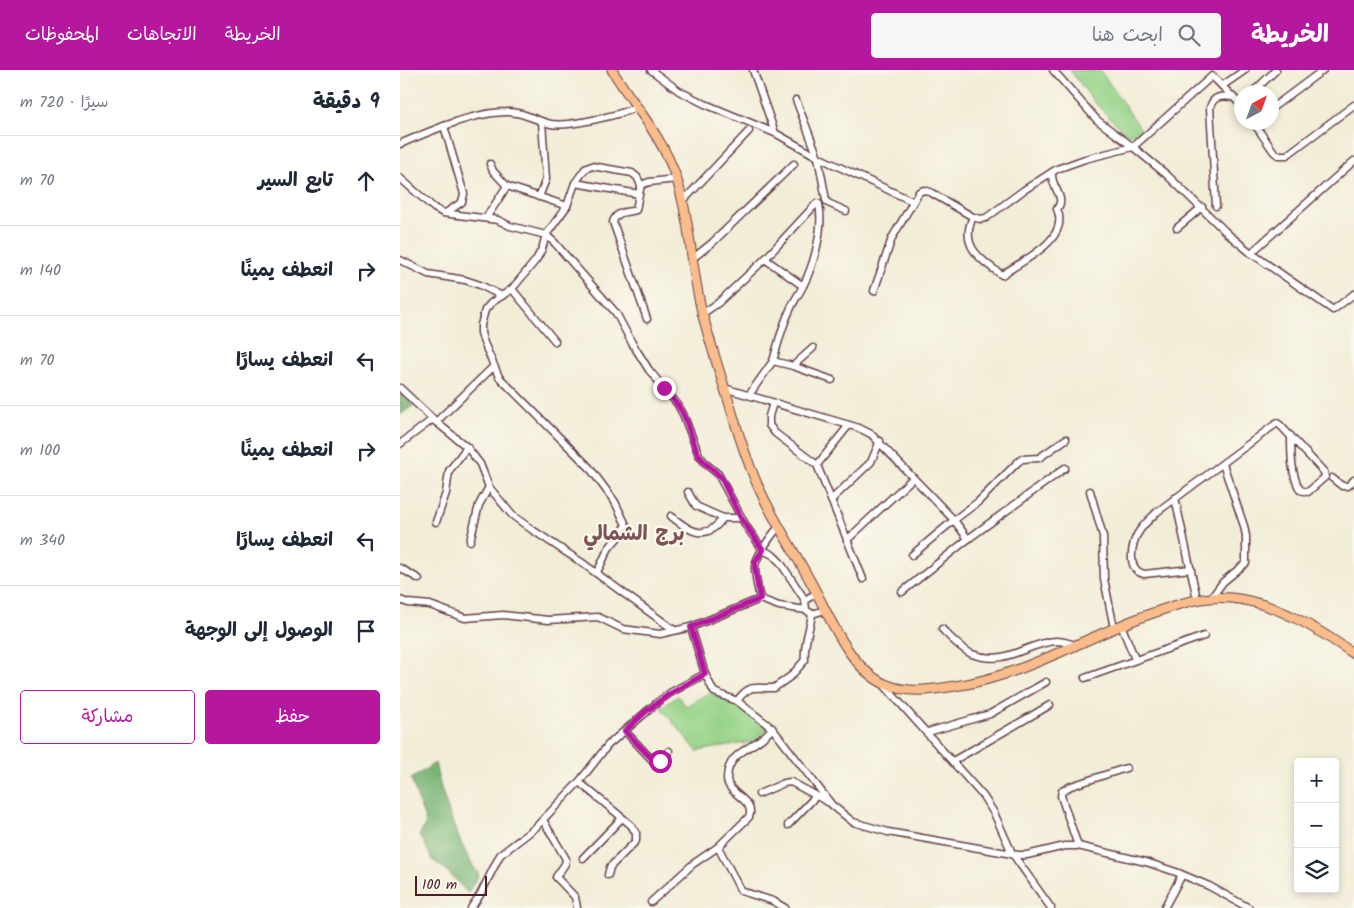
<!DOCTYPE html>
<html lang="ar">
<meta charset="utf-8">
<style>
:root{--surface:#fff;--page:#f6f6f7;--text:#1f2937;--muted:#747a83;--line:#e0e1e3;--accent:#b5179e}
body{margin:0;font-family:Kalam,"Playpen Sans Arabic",sans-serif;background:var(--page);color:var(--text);direction:rtl}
.controls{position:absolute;right:15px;bottom:15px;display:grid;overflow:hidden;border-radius:5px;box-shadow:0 2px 8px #0003}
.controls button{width:45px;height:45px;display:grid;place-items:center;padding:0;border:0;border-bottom:1px solid var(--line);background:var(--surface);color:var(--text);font:25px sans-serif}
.compass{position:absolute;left:834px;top:15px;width:45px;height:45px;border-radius:50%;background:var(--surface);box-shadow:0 2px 8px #0003;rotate:41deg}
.scale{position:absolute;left:15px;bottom:12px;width:72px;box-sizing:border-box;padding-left:5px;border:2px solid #4a1f2b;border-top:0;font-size:14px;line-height:18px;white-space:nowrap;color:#4a1f2b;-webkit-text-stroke:4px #fbf7ec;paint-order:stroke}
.stop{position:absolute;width:15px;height:15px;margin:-11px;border:4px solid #b5179e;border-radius:50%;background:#fff}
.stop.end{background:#b5179e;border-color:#fff;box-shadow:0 1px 5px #0008}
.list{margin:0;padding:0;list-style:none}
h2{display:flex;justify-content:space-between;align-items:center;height:65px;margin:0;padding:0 20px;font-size:21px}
h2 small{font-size:16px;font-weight:400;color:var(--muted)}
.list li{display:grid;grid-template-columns:32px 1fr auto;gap:15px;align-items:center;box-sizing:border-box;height:90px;padding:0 20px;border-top:1px solid var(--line)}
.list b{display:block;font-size:19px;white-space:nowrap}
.list em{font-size:16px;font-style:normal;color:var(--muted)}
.actions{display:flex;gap:10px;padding:15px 20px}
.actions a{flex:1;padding:11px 0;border:1px solid var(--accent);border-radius:5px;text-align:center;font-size:18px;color:var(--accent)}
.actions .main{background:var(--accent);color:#fff}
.icon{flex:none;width:28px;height:28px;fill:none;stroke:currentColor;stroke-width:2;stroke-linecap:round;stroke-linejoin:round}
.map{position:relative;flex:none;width:954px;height:838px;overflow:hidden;direction:ltr}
header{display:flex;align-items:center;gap:30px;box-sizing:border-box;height:70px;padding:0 25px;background:var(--accent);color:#fff}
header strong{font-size:24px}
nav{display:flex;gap:28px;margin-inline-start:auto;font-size:18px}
.search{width:350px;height:45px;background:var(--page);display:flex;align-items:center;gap:12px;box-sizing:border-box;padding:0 18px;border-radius:5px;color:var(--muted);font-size:19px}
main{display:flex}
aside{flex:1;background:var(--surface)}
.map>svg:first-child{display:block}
</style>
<header>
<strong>الخريطة</strong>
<div class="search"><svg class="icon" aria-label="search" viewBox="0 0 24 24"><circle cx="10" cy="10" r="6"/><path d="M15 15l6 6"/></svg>ابحث هنا</div>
<nav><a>الخريطة</a><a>الاتجاهات</a><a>المحفوظات</a></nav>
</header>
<main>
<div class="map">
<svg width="954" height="838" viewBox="0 0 954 838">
<rect width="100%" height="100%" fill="#fbf7ec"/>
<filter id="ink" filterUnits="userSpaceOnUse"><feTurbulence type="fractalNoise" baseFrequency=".02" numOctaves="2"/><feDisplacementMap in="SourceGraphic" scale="10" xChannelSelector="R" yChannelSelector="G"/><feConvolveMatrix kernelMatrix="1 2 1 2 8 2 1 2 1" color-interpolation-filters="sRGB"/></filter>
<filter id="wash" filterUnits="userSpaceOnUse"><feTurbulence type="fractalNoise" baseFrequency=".0096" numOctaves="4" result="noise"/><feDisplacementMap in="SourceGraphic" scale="20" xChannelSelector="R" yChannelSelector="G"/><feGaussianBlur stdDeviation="1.12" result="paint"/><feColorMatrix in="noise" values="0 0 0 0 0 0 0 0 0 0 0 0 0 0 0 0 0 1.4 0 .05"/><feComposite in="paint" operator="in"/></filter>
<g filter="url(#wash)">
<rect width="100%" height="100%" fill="#f2edd7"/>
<g fill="#96d388" stroke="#70795a">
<polygon points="670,0 700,0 745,65 726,64 695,33"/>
<polygon points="308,623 335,632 368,658 357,671 297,681 261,638 278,626 286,636"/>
</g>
<g fill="#78b574" stroke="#616a50">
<polygon points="0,323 14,335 0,345"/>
<path d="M35 693C41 724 60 780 79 804L68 823 43 797 32 790 24 772 19 766 26 753 11 709Z"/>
</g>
</g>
<g filter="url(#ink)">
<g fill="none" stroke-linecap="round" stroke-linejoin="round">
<defs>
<g id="minor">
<polyline points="251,0 279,21 305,34 375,63 418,87 512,131"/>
<polyline points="353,0 375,63"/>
<polyline points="653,0 697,50 733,77 767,105 828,164 851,183 933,240 954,224"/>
<polyline points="822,16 845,0"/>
<polyline points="853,22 876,0"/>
<polyline points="396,30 418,87 426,130 428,133 446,141"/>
<polyline points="872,38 923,0"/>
<polyline points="853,52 874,82 878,85 887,85 954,35"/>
<polyline points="44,56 64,124 62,132 47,142"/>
<path d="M0 74C30 61 74 42 107 42 122 41 136 51 151 54 169 57 220 45 237 37"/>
<polyline points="90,94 93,101 107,116 167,136"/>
<polyline points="0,108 34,138 43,143 98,150 110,156 146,165 154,172 216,243 232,273 249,300 278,335 283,344 299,385 306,394 318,404 346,456 363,480 373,485 380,492 405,530"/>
<polyline points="175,113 239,124 241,115 249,112 277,109"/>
<path d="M239 124 236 140C227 143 217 140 213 152L247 249"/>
<polyline points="139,127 146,109 142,52"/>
<polyline points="283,131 349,61"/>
<path d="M816 136 810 38C813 25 822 26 833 27"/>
<path d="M573 147C559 176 581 190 602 205 621 191 671 170 657 139 667 127 650 117 652 102"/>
<polyline points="86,148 107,116"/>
<polyline points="777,158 802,137"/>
<polyline points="851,183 954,91"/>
<polyline points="292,189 312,173 394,94"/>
<polyline points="365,189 403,216"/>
<polyline points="0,190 28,204 65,210 80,215 102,226"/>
<polyline points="112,219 155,271"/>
<polyline points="474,221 492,168 519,122 524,120 530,122 573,147 580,149 586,148 624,120 657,99 685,89 733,77 812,6 840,34 842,33"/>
<path d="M302 244 318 233 365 189 415 135 417 133 419 134C424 158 414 195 403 216 399 224 393 232 390 240 382 256 378 274 373 291"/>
<polyline points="393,296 413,278"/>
<polyline points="0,318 36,352 67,377 80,394 89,417 112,445 131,459 181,492 274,560"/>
<polyline points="324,318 459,358 471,364 554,450 568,469 502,522"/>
<polyline points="349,325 373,291 393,296 432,310"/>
<polyline points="373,333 369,346 369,355 375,363 417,395 463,509"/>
<polyline points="36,352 93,297"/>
<polyline points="0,374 33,349"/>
<polyline points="417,395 449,355"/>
<polyline points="932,408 942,416 948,416 954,410"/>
<polyline points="690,421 703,466 704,509 714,558"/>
<polyline points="288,422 296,436 323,448 341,448"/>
<polyline points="775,428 797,529"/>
<polyline points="431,430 471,392 480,371"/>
<path d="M271 446C290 462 306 472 323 448"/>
<polyline points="36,452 46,423 49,401 67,377"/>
<polyline points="568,469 665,398"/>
<polyline points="447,470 513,408"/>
<polyline points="70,471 79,435 89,417"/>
<polyline points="512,485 554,450 578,432 618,392 622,389 639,388 666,369"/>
<polyline points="0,498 19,509"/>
<path d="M791 499 744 504C725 500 732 471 740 460 745 453 751 448 757 442L877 353 880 355 924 402 925 407 908 422 900 420C891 404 891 384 891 366"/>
<path d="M196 503C202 495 204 486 209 478 215 470 222 465 226 455L215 432 189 397 99 307 84 273 81 263V255L85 240 91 233 112 219 136 190 142 179 146 165 167 136 175 113 185 99 192 96 232 103 237 107 241 115"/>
<polyline points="812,527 823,512 846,493 846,466 844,456 823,394"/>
<path d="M360 529C358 519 355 508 355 497 355 488 372 464 379 457"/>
<polyline points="0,530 8,533 30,535 65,548 103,545 148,550 198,547 223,559 260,564 291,557 360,529 379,536 406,540 412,544 425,540"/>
<polyline points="406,540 405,530 417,523"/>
<polyline points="721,555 735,589"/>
<polyline points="291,557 305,604 314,622 337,631 372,658 432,735 453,752 488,762 618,785 627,785 665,776 678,776 746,792 776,802 809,816 849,838"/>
<path d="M542 559C550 567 561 579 572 584 606 597 626 573 656 571 663 571 669 573 675 575"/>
<polyline points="685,608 804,566"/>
<polyline points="483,614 583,726 594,743 612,783 651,838"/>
<path d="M337 631C350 613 355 619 374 618L391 606 405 590C403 575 410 559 412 544"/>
<polyline points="225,661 255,693 259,692 269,681"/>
<polyline points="528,662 590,644 646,612"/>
<polyline points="553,691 650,635"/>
<polyline points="179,712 231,755 236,763 236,771 210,797 208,805"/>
<polyline points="359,724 384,713 391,712 428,732"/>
<polyline points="143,750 166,789 165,794 156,807 175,827 177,838"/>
<polyline points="388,755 416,726"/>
<polyline points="678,776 661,726 662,721 671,716 726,698"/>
<polyline points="318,777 341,821 373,831 385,838"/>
<polyline points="183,788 222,748"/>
<path d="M251 832 293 794 318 777 349 747C356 730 327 724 327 709 327 679 358 679 372 658"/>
<polyline points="71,838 80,825 100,785 135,758 179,712 208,675 258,632 270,623 305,604"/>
<polyline points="764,838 782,805"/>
</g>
<path id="major" d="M212 0C234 36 262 66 276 107 291 152 291 201 303 246 311 275 320 304 329 332 337 360 346 389 358 416 374 452 397 485 415 520 432 552 451 599 485 614 508 624 532 620 555 616 624 606 685 567 750 544 776 535 802 525 831 528 875 532 918 559 954 584"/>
</defs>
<use href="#minor" stroke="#633e45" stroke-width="9"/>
<use href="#major" stroke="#633e45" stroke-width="11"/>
<use href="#minor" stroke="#fff" stroke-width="6"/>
<use href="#major" stroke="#f9bc8a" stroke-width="9"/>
</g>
</g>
<g fill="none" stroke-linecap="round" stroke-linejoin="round" filter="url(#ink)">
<path stroke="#b5179e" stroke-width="6" d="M260 691 257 693 253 690 225 661 245 642 270 624 305 604 291 557 360 529 355 498V492L363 480 341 448 322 409C315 400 304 395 298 384 292 371 289 356 283 343 278 334 270 326 264 318"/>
</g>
<g text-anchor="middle" stroke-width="5" stroke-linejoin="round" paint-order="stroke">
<g font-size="20" font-weight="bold" fill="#815255" stroke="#fbf7ec">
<text x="234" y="470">برج الشمالي</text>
</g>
</g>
</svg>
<div class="controls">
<button>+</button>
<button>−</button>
<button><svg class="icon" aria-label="layers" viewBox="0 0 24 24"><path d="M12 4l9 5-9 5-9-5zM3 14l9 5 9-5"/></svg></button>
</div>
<svg class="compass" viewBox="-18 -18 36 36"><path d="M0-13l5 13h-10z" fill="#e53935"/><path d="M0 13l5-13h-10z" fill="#747a83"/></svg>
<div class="scale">100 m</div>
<div class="stop" style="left:260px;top:691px"></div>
<div class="stop end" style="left:264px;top:318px"></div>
</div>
<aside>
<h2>9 دقيقة<small>سيرًا · 720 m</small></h2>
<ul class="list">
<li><svg class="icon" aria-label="ahead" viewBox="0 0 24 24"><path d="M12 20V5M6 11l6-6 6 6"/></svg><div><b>تابع السير</b></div><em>70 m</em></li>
<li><svg class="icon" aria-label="right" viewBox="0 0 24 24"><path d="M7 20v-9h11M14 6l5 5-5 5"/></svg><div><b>انعطف يمينًا</b></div><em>140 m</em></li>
<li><svg class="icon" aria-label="left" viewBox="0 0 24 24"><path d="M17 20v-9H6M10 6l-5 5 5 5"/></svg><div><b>انعطف يسارًا</b></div><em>70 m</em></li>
<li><svg class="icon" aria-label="right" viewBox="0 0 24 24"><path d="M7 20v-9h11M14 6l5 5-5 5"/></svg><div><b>انعطف يمينًا</b></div><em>100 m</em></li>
<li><svg class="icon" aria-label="left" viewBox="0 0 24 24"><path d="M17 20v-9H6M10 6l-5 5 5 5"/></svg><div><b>انعطف يسارًا</b></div><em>340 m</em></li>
<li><svg class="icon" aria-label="arrive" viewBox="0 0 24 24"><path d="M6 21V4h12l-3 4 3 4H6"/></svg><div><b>الوصول إلى الوجهة</b></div></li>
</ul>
<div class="actions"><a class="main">حفظ</a><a>مشاركة</a></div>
</aside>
</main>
